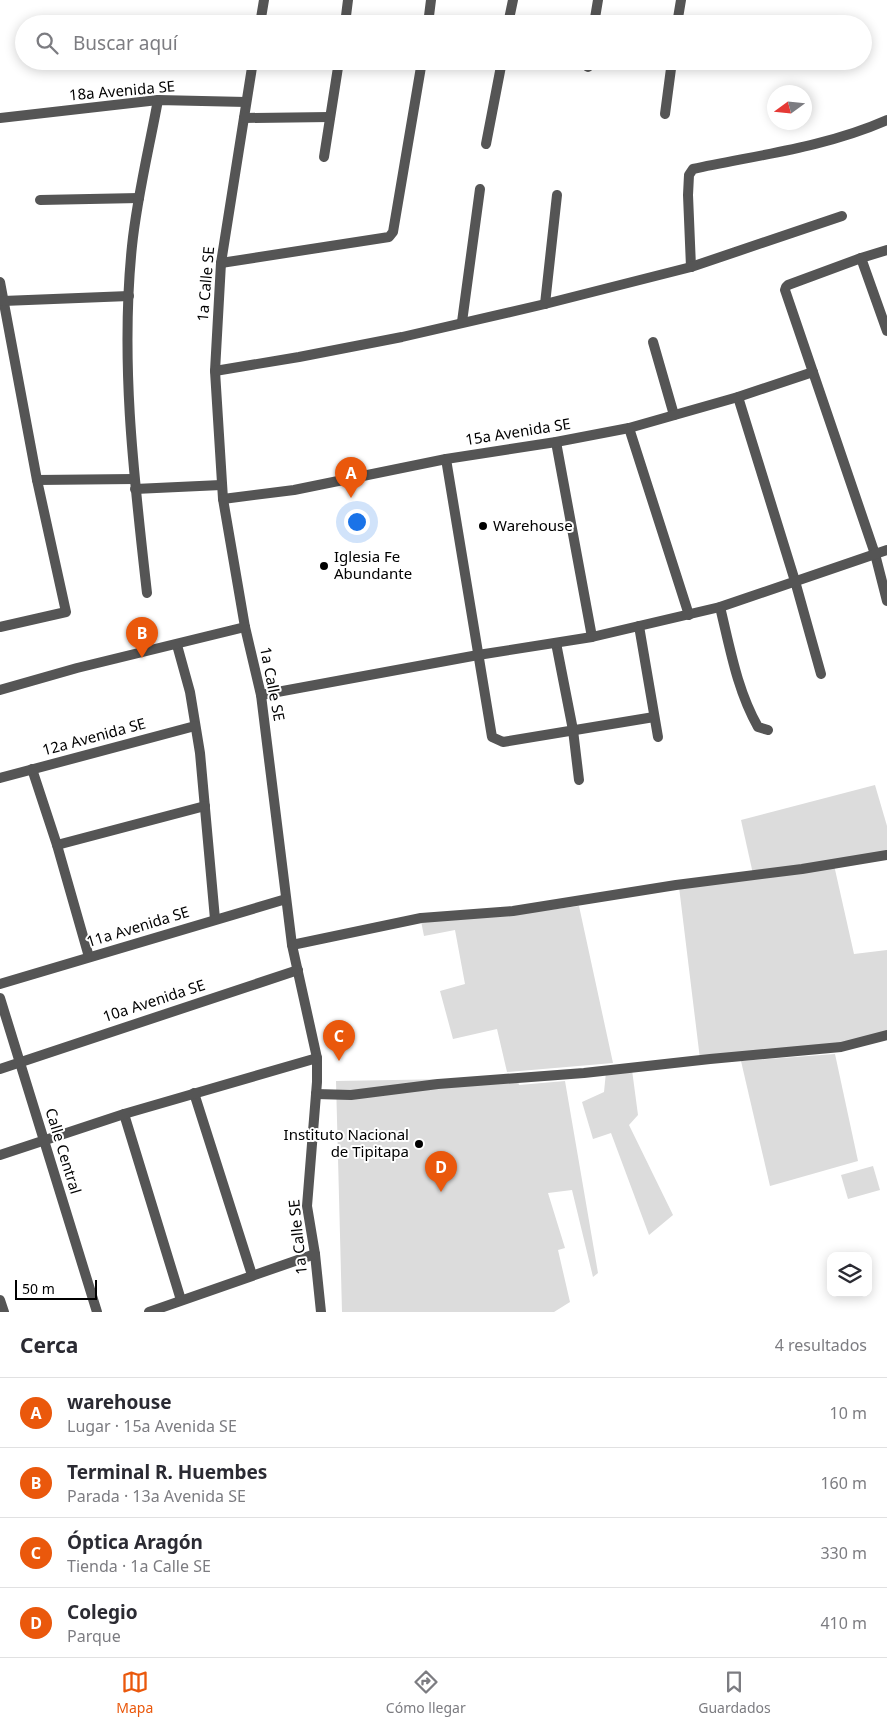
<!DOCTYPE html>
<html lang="es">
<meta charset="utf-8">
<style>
:root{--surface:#fff;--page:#f7f7f7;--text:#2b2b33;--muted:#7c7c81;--line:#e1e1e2;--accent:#ea580c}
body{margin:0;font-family:"Noto Sans",sans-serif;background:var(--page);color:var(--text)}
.controls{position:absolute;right:15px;bottom:15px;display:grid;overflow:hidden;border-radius:10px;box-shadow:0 2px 12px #0003}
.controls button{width:45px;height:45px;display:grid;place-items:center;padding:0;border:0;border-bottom:1px solid var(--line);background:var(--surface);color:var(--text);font:25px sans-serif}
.compass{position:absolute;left:767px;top:85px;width:45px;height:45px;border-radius:50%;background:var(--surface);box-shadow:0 2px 12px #0003;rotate:255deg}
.scale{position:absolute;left:15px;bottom:12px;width:82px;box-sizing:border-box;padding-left:5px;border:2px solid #000;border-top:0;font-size:14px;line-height:18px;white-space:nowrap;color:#000;-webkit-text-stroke:4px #fff;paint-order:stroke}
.you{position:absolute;left:356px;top:521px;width:18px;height:18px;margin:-12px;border:4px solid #fff;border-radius:50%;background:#1a73e8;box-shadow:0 0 0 8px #1a73e833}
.badge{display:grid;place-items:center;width:32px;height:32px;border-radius:50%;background:var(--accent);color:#fff;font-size:16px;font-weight:700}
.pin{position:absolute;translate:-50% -41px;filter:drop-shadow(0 1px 2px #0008)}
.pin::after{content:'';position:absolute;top:26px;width:18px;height:15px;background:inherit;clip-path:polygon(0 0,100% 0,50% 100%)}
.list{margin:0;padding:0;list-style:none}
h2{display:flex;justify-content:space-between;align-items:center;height:65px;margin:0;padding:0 20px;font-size:21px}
h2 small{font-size:16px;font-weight:400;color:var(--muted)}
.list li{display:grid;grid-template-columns:32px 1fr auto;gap:15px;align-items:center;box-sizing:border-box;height:70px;padding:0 20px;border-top:1px solid var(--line)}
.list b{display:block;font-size:19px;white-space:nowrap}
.list p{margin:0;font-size:16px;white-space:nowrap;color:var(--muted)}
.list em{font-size:16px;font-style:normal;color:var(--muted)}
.icon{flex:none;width:28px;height:28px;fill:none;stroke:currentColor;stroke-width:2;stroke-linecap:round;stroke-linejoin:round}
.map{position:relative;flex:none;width:887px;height:1312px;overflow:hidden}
.search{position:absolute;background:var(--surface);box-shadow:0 2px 12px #0003;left:15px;right:15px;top:15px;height:55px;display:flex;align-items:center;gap:12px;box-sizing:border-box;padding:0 18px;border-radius:28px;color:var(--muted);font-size:19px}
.sheet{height:345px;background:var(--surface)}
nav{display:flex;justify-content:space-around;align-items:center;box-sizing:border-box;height:70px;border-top:1px solid var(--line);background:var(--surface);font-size:14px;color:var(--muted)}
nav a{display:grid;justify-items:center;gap:2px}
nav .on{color:var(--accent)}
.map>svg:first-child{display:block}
</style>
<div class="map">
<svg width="887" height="1312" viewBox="0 0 887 1312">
<rect width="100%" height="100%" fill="#fff"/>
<g fill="#dcdcdc">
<polygon points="875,785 887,826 887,856 753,874 741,820"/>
<polygon points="834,865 854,954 887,950 887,1031 841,1045 700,1059 679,887"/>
<polygon points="579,906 613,1063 507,1072 497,1029 453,1039 440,991 465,984 455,930 424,936 421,921 510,915"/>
<polygon points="835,1054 858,1161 770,1186 741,1061"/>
<polygon points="632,1070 638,1115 629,1125 673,1215 649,1235 611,1133 593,1139 582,1102 604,1092 606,1072"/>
<polygon points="517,1078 519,1085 565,1081 598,1273 593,1277 572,1190 548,1193 565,1248 558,1250 570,1302 554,1312 342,1312 336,1081"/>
<polygon points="873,1166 880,1190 848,1199 841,1175"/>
</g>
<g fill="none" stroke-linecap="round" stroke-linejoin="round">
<g stroke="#555" stroke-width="10">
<polyline points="260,24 264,0"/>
<polyline points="345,24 348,0"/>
<polyline points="428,24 431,0"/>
<polyline points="508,24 513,0"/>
<polyline points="594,24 598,0"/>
<polyline points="677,24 681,0"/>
<polyline points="253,61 221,263 215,371 223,499 245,627 261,695 292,945 317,1058 317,1082 307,1206 315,1254 321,1312"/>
<polyline points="588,67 588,61"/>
<polyline points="665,114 672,61"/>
<polyline points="0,118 158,100 246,102"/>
<polyline points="244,118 330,117"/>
<polyline points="486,144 502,61"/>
<polyline points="324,157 339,61"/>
<polyline points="40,200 139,198"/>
<polyline points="887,250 861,258 788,285 786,287 785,290 875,554 887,601"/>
<polyline points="861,258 887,331"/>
<polyline points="221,263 389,237 393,232 422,61"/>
<path d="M691 267 688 195 689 175 693 169C758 155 826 147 887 120"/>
<polyline points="0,282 37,480 66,612 0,627"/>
<polyline points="3,301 129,296"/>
<polyline points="545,304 557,195"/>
<polyline points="462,322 480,189"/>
<polyline points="653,342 674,415"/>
<polyline points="215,371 299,357 402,337 545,304 691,267 842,216"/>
<polyline points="738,397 795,581 821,674"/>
<polyline points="629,428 689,615"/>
<polyline points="556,442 592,637"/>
<polyline points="446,459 492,737 503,742 654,717"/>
<polyline points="37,480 134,479"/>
<polyline points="135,489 221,485"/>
<polyline points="223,499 294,490 446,459 556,442 629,428 738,397 813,372"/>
<path d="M147 593C134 478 120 362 132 246 137 197 149 149 158 100"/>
<path d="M720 607C730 648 737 690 758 727L768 730"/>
<polyline points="639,626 658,737"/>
<polyline points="556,643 573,730 579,780"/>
<polyline points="177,645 190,692 200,753 215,919"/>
<polyline points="0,690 77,668 245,627"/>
<polyline points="261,695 478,655 592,637 720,607 887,550"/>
<polyline points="32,769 57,845 89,957"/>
<polyline points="0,778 195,726"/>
<polyline points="57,845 205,806"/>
<polyline points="292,945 421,918 513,911 676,885 802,869 887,855"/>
<polyline points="0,984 286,899"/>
<polyline points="0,998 97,1312"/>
<polyline points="0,1069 298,970"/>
<polyline points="194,1093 252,1275"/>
<polyline points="316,1094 351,1095 438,1084 584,1073 710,1059 841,1047 887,1035"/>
<polyline points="124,1114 181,1300"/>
<polyline points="0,1155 124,1114 317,1058"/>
<polyline points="0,1300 4,1312"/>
<polyline points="149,1312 315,1254"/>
</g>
</g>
<g fill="#000" stroke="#fff" stroke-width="2">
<circle cx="483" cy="526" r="5"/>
<circle cx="324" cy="566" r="5"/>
<circle cx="419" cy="1144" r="5"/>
</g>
<g text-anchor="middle" stroke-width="4" stroke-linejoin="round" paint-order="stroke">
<g font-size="15" fill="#000" stroke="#fff">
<text transform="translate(122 91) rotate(-5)" y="5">18a Avenida SE</text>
<text transform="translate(206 284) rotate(-85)" y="5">1a Calle SE</text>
<text transform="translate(518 432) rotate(-9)" y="5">15a Avenida SE</text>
<text transform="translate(272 684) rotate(79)" y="5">1a Calle SE</text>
<text transform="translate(94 737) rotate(-15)" y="5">12a Avenida SE</text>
<text transform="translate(138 927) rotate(-17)" y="5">11a Avenida SE</text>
<text transform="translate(154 1001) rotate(-18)" y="5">10a Avenida SE</text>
<text transform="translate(63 1151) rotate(73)" y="5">Calle Central</text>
<text transform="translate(298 1237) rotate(-96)" y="5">1a Calle SE</text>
</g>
<g font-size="15" fill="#000" stroke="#fff" text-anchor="start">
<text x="493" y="531">Warehouse</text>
<text x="334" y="562">Iglesia Fe<tspan x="334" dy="17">Abundante</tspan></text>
<text x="409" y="1140" text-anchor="end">Instituto Nacional<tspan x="409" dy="17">de Tipitapa</tspan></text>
</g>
</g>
</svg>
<div class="controls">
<button><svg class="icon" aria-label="layers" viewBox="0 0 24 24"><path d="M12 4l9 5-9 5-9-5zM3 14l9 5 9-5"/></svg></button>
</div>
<svg class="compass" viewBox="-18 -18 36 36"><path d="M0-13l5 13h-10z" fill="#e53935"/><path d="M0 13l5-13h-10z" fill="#7c7c81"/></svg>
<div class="scale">50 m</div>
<div class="you"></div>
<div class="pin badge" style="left:351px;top:498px">A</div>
<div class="pin badge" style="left:142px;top:658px">B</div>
<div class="pin badge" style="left:339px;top:1061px">C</div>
<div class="pin badge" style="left:441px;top:1192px">D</div>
<div class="search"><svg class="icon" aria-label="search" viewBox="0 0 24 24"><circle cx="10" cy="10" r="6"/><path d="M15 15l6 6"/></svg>Buscar aquí</div>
</div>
<section class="sheet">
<h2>Cerca<small>4 resultados</small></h2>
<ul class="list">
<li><span class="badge">A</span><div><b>warehouse</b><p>Lugar · 15a Avenida SE</p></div><em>10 m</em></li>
<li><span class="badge">B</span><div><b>Terminal R. Huembes</b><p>Parada · 13a Avenida SE</p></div><em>160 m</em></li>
<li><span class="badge">C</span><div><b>Óptica Aragón</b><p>Tienda · 1a Calle SE</p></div><em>330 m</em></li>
<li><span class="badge">D</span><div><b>Colegio</b><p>Parque</p></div><em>410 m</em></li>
</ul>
</section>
<nav>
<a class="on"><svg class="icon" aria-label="map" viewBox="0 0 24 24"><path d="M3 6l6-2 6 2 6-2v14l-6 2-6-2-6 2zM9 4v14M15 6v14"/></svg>Mapa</a>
<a><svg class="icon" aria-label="directions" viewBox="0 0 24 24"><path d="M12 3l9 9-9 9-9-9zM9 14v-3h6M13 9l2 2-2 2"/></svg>Cómo llegar</a>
<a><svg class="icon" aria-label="saved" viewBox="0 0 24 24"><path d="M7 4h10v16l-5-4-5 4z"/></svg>Guardados</a>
</nav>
